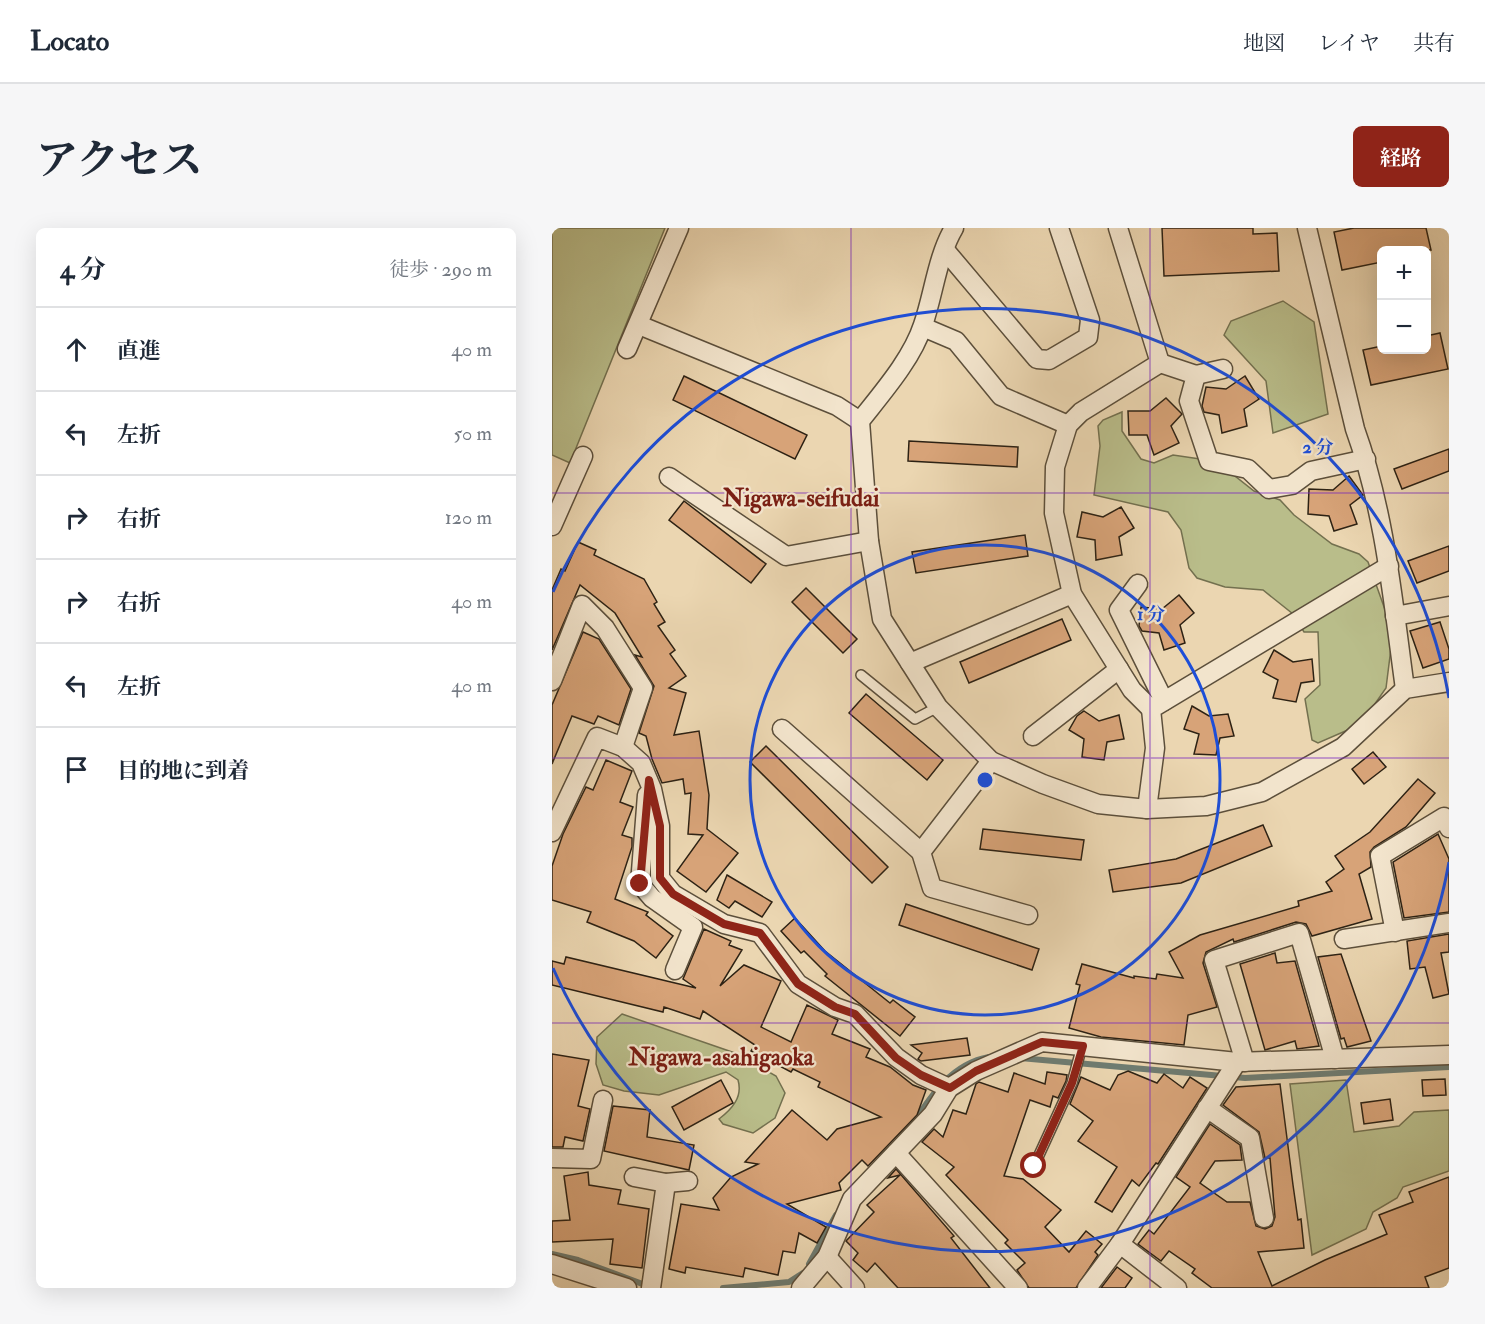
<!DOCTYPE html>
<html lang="ja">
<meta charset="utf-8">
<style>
:root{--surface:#fff;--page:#f6f6f7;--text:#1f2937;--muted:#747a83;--line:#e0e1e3;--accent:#8f2418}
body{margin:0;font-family:"IM FELL Double Pica","Noto Serif JP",serif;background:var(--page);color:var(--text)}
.controls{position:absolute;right:18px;top:18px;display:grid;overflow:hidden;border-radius:9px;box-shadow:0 6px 24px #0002}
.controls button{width:54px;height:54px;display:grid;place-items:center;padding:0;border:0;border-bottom:2px solid var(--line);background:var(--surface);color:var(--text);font:30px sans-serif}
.stop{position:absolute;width:18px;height:18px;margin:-14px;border:4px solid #8f2418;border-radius:50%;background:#fff}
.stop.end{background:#8f2418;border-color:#fff;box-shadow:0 2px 6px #0008}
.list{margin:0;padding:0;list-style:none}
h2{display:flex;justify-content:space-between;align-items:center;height:78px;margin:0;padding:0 24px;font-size:26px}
h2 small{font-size:20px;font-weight:400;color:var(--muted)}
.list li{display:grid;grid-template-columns:39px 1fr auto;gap:18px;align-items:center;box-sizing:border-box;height:84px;padding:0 24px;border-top:2px solid var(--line)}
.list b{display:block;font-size:22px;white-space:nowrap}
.list em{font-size:20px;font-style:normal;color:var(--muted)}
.icon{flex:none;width:33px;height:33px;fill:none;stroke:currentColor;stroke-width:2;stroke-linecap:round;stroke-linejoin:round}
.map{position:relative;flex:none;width:897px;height:1060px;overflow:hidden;border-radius:9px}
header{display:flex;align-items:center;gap:36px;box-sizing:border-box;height:84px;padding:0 30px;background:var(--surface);border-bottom:2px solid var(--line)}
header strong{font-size:28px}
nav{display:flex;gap:33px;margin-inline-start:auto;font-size:21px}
.intro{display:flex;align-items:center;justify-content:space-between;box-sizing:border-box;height:144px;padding:0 36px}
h1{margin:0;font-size:42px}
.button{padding:15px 27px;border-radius:9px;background:var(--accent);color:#fff;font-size:21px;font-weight:700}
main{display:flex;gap:36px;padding:0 36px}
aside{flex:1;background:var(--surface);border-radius:9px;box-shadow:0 6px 24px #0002}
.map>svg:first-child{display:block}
</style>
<header>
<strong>Locato</strong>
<nav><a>地図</a><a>レイヤ</a><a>共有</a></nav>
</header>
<div class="intro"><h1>アクセス</h1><a class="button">経路</a></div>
<main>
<aside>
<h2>4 分<small>徒歩 · 290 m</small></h2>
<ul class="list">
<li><svg class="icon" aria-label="ahead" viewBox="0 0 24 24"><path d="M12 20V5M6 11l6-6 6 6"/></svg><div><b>直進</b></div><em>40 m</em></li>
<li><svg class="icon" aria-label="left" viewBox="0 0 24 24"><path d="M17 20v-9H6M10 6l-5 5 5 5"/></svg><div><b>左折</b></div><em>50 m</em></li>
<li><svg class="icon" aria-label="right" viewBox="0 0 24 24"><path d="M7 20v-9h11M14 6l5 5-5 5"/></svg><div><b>右折</b></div><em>120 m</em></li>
<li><svg class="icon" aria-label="right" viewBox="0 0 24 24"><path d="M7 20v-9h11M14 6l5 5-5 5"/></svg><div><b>右折</b></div><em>40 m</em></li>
<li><svg class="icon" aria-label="left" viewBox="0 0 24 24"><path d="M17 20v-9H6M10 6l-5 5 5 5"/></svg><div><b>左折</b></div><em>40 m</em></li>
<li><svg class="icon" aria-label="arrive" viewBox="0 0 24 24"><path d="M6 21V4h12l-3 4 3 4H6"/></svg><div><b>目的地に到着</b></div></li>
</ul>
</aside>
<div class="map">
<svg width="897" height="1060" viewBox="0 0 897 1060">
<rect width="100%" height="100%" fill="#ebd6b1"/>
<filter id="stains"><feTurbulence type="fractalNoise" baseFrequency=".00333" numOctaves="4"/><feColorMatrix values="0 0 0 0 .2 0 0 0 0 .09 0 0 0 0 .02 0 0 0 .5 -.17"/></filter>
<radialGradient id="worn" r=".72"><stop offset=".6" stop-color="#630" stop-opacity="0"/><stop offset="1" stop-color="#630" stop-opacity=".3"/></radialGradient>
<g fill="#b9bd8a" stroke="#73704f" stroke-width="1.5">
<polygon points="0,0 113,0 18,235 0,227"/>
<polygon points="731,73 762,94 776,186 721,205 714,153 672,107 679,93"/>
<polygon points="570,184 570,203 589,231 602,235 621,227 655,232 679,245 702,263 728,272 742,287 780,316 807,326 816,334 841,404 834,460 818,483 798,501 766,515 760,512 753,471 768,457 766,404 752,404 741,386 711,362 673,359 645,350 637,340 629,302 616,284 542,267 548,218 546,198 551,192"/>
<path d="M70 786 183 825 224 848 233 865 223 890 201 905 171 896 167 891C180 881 191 869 186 852L174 844 107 867 72 863 51 857 44 836 45 809Z"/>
<polygon points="794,852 802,904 847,898 862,884 897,882 897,943 851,959 845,970 821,984 814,1001 760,1027 738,856"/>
</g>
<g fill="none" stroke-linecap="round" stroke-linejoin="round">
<g stroke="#6e7c72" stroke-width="6">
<polyline points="468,830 693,850 897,839"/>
<path d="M360 897C379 868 399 836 437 829"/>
<polyline points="0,1026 26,1032 96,1058"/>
<polyline points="257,1036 284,987"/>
<polyline points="171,1060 237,1054 251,1045"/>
</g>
</g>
<g fill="#d7a378" stroke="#2d2214" stroke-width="1.5">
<polygon points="610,0 701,0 701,6 725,5 727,43 612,48"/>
<polygon points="802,0 874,0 879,22 830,22 830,34 790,42 782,4"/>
<polygon points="888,105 896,141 819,157 811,122 830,118 830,122 874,122 874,108"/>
<polygon points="132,148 255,207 243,231 121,172"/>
<polygon points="693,148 707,171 692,181 695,198 670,205 667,187 652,184 650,178 654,159 674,161"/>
<polygon points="614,170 630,186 619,198 627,215 602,227 595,207 577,207 576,183 598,183"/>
<polygon points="357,213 466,219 465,239 356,233"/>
<polygon points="897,221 897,243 850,261 842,241"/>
<polygon points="797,248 811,267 798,277 805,296 782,303 777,288 756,286 757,261 781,262"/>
<polygon points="132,273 214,336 199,355 117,292"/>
<polygon points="569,279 582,300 567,309 570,327 544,332 543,312 525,309 530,284 551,289"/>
<polygon points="473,307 476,328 364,345 360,324"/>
<polygon points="26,314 44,322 42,327 92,351 105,374 102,376 113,394 106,398 123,422 118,426 134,448 117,460 134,465 122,507 147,503 157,567 155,601 186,625 154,664 125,643 151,607 136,606 139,565 133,566 131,551 110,555 100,531 94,508 87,505 102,458 83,427 90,429 63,385 28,357 0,422 0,362 9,341 13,343"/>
<polygon points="897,318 897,343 865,355 856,333"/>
<polygon points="254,360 305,411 291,425 240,374"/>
<polygon points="627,367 642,385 628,397 633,415 612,422 607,405 590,403 587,398 589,379 610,381"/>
<polygon points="510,391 519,412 417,455 408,434"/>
<polygon points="888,394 897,421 897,431 871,440 858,403"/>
<polygon points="31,404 47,411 79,461 67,497 46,488 42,496 20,488 0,536 0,477"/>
<polygon points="722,422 741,434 760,431 762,453 749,455 744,474 721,470 726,452 711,444"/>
<polygon points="314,466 391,532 375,552 297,485"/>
<polygon points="640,478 657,488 676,486 682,508 668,510 664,527 642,526 647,506 632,501"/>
<polygon points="532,483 547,493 567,487 572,511 555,514 552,532 530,529 532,511 517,502 525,488"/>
<polygon points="214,518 336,639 320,655 198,534"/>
<polygon points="821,524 834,539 812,556 800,541"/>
<polygon points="54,532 80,543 68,574 81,579 70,607 80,610 80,619 63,671 96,684 94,687 121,708 104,730 82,713 35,694 39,684 0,672 0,638 11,606 34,559 41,562"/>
<polygon points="866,551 883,565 854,599 822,619 818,624 819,639 807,646 820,691 760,708 754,696 744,694 682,714 681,711 654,724 651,735 665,779 636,787 632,817 549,809 517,800 528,757 524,756 530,736 582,750 582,748 604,751 605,746 631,750 617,724 648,707 747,678 746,673 780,663 774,654 792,641 783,628 818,604"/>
<polygon points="711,597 720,618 629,655 561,664 557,642 624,631"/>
<polygon points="431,601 532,612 529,632 428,621"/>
<polygon points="886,606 897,631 897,684 852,690 841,634"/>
<polygon points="175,647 220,674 210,689 183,673 177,680 165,672"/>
<polygon points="354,676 487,721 480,742 347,697"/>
<polygon points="243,690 273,723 338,775 341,772 363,789 348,808 273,748 275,746 252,723 249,725 229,703"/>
<polygon points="152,701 179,713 177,717 190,722 168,758 192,737 229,753 209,799 239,814 255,777 286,792 280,806 318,821 314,829 338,839 361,857 374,862 365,887 316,938 310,932 287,955 289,962 235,976 274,999 265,1015 247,1005 243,1025 231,1023 226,1047 193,1040 191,1049 134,1039 133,1045 117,1041 129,976 167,982 161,970 179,949 206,936 193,934 240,882 275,912 285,901 329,889 266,859 268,854 241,841 239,844 199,823 203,817 151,783 148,791 112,779 111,784 0,757 0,733 12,736 14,729 144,760 131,751"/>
<polygon points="897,706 897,724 889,725 897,766 881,770 873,739 858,741 855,713"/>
<polygon points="723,725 725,735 743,733 767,818 745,821 743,813 713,822 688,736"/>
<polygon points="789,726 819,813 795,819 792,810 789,811 766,729"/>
<polygon points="415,810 418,827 369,833 366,831 370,825 359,817"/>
<polygon points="0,826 37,832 26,878 38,881 31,913 13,909 11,919 0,919"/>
<polygon points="576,843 605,855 612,846 631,860 638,849 655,860 606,936 604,935 587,958 580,952 560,984 543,974 565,939 526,913 541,893 518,876 529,849 558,862 566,847"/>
<polygon points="495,844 515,847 514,853 506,870 501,868 498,879 478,872 452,948 471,951 509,982 493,999 517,1024 534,1003 550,1016 543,1024 546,1027 524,1060 477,1060 465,1042 473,1035 453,1015 456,1012 394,947 402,939 370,914 382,901 391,909 401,882 414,886 424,856 427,854 456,864 462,845 493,856"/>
<polygon points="893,851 894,867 871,868 870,852"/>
<polygon points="169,852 181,875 132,902 120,879"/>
<polygon points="728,856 741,957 746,992 749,991 752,1020 706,1024 720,1058 773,1032 835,1006 827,987 861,974 857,964 897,949 897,1040 873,1049 877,1060 660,1060 640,1045 643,1041 617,1023 609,1033 586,1016 597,1002 602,1006 638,959 624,949 658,896 688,917 690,932 663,933 648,955 675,974 698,974 704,998 713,1001 720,998 723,989 718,930 713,930 707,904 671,877 684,859"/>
<polygon points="838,871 841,892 812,896 809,875"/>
<polygon points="61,878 98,882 95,909 142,917 137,942 52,923"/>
<polygon points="344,941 402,1008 399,1010 438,1060 346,1060 323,1035 315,1044 301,1032 306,1025 294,1013 322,984 315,977 348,947 336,950"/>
<polygon points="36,944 37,957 69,962 66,976 97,981 90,1040 58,1036 61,1011 0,1014 0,993 18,992 12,948"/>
<polygon points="565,1039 580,1050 573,1060 549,1060"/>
</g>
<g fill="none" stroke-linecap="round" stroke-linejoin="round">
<defs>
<g id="service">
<polyline points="309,447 363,491 386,479"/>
<polyline points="482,938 520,855 530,818"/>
</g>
<g id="minor">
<path d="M402 0C385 29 382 65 371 97 360 131 330 165 308 193L317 313 330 391 386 479 439 533 491 556 546 576 595 581 654 578 710 564 791 519 853 461 897 454"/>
<polyline points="566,0 608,135 529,184 516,197 503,239 502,285 520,366 580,462 599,481"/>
<path d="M755 0 803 201C833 284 841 374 853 461"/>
<polyline points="393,22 485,131 497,132 536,109 538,92 507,0"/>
<polyline points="87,97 285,178 308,193"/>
<polyline points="371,99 404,113 449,168 516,197"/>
<polyline points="75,121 127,0"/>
<polyline points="608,135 644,147 637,173 657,233 696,241 717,261 740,257 759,243 814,231"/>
<polyline points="644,147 671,141"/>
<polyline points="117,249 234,328 317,313"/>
<polyline points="0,298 31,228"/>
<polyline points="586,356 567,382 612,473"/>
<polyline points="843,388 897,378"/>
<polyline points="358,435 520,366"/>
<polyline points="0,453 30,377 53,400 91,460 71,519"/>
<polyline points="230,501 369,624"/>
<polyline points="481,508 567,441"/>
<polyline points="439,533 369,624 380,660 476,687"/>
<polyline points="95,567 88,656 100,670 141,699 123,742"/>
<polyline points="595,581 603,520 599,481 837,338"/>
<polyline points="0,604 45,509 71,519 89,535 100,561 108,598 108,650 121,666 172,696 208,705 246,756 283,779 303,786 344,829 369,847 397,860"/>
<polyline points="843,704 828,628 892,589 897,600"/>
<polyline points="792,711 897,695"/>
<polyline points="693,834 662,732 747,705 783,831"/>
<polyline points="655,880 698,910 712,990"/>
<polyline points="344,925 466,1060"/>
<polyline points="0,930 39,931 51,872"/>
<polyline points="82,949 114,955 99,1060"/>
<polyline points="114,955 136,953"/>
<polyline points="568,1016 625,1060"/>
<polyline points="275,1029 303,1060"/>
<polyline points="0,1036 75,1060"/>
<polyline points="249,1060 275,1029 300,971 381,886 397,860 424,843 490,814 685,834 897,827"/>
<polyline points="535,1060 568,1016 685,834"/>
</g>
</defs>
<use href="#service" stroke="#5c4f3b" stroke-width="12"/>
<use href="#minor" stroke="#5c4f3b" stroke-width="21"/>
<use href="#service" stroke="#f2e4cc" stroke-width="9"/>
<use href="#minor" stroke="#f2e4cc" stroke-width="18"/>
</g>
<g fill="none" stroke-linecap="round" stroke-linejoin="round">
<polyline stroke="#8f2418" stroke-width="8" points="88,656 97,552 108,598 108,650 121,666 172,696 208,705 246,756 283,779 303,786 344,830 369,847 398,860 424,843 490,814 531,818 520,855 482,938"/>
</g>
<path fill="none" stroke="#7b2cbf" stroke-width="1.5" stroke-opacity="0.55" d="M299 0V1060M598 0V1060M0 265H897M0 530H897M0 795H897"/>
<g fill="none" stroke="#1d4ed8" stroke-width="3">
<circle cx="433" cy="552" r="235"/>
<path d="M897 634A471 471 0 0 1 1 740M1 364A471 471 0 0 1 897 470"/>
</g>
<g text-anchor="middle" stroke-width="4.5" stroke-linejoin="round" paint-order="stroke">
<g font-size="24" font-weight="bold" fill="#7a1f14" stroke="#f2e4cc">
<text x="249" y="278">Nigawa-seifudai</text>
<text x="169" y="837">Nigawa-asahigaoka</text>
</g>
</g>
<circle cx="433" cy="552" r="9" fill="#1d4ed8" stroke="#f2e4cc" stroke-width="3"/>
<g font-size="18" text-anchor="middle" font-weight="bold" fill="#1d4ed8" stroke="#f2e4cc" stroke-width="4.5" stroke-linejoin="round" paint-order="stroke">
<text x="766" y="225">2 分</text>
<text x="599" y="392">1 分</text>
</g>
<rect width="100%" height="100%" filter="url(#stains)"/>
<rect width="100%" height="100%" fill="url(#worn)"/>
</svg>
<div class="controls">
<button>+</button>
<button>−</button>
</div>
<div class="stop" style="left:482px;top:938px"></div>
<div class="stop end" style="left:88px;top:656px"></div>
</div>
</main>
